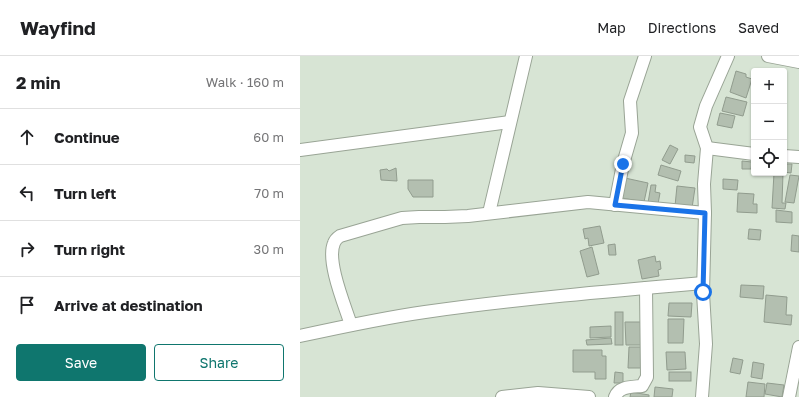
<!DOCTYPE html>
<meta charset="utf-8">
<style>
:root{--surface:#fff;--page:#f2f2f2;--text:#202124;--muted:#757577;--line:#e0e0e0;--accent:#0f766e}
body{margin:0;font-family:"Golos Text",sans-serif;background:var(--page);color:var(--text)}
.controls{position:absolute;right:12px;top:12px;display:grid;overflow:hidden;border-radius:4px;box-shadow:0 1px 3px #0004}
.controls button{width:36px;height:36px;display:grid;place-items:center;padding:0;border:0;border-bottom:1px solid var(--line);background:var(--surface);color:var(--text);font:20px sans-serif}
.stop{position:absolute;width:12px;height:12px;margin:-9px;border:3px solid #1a73e8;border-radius:50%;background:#fff}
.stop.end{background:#1a73e8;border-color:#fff;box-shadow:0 1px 4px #0008}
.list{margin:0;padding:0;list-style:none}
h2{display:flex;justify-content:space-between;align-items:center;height:52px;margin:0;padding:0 16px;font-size:17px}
h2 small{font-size:13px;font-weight:400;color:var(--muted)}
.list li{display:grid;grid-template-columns:26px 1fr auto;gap:12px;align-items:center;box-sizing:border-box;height:56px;padding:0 16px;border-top:1px solid var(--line)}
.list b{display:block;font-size:15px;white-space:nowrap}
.list em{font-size:13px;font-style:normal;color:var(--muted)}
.actions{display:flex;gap:8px;padding:12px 16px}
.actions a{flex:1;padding:9px 0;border:1px solid var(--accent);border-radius:4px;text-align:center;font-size:14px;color:var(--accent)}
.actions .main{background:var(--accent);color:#fff}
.icon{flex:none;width:22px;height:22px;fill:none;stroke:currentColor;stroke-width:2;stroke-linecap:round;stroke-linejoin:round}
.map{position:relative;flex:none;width:499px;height:341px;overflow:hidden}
header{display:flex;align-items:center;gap:24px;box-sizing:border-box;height:56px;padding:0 20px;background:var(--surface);border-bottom:1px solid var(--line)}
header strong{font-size:19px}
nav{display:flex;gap:22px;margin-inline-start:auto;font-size:14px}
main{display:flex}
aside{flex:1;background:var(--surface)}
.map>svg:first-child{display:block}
</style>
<header>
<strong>Wayfind</strong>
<nav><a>Map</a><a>Directions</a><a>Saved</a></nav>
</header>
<main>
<aside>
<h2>2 min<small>Walk · 160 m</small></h2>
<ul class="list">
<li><svg class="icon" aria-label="ahead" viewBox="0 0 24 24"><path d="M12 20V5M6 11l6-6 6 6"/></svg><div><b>Continue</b></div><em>60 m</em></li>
<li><svg class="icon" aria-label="left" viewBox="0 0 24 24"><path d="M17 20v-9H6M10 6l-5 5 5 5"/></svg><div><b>Turn left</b></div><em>70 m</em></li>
<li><svg class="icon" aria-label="right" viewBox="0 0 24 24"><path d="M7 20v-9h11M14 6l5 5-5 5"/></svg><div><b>Turn right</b></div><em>30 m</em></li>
<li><svg class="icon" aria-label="arrive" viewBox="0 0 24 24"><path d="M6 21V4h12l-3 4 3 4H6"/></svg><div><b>Arrive at destination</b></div></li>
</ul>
<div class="actions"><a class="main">Save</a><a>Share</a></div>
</aside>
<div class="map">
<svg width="499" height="341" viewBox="0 0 499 341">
<rect width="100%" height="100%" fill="#d7e4d4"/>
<g fill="#b3bfb0" stroke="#919c8e">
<polygon points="436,15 446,18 446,21 452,23 446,42 430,36"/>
<polygon points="426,41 447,46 443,60 422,55"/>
<polygon points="420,57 435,60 432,72 417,69"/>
<polygon points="370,89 378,93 370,108 362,104"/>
<polygon points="385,99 395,100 394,107 385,106"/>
<polygon points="442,105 452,106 451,113 442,113"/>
<polygon points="484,108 492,108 491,117 484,116"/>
<polygon points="361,109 381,115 378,125 358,119"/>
<polygon points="96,112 97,125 81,124 80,114 87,113 89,115"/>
<polygon points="474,117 483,117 482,147 486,147 485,153 472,152"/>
<polygon points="490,119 499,120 494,147 485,146"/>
<polygon points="325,122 348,127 344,146 322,142"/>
<polygon points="423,123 438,124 437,134 423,133"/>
<polygon points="108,124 133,124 133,141 113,141 108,133"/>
<polygon points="351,129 356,129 355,136 360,137 358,148 348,147"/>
<polygon points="377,130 395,132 392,152 375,150"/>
<polygon points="438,137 454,138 453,148 457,148 457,157 437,156"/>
<polygon points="476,154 492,156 492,167 476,166"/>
<polygon points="300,170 304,187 289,190 288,182 285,183 283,173"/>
<polygon points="449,173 461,174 460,184 448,183"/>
<polygon points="492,179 499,180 499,196 491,195"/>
<polygon points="315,188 316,199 309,199 308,189"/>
<polygon points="292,191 299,218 287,221 280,195"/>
<polygon points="355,200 356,206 360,205 361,213 358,214 359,220 342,223 338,204"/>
<polygon points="441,229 464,230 463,243 440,241"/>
<polygon points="466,239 487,241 486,259 492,259 491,269 464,266"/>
<polygon points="369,247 392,247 391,261 368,260"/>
<rect x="315" y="256" width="8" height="33"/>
<polygon points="368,263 384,263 383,287 368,287"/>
<polygon points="325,266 341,266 341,289 326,289"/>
<polygon points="311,270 311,281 290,282 290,271"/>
<polygon points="311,282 312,288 287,289 286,284"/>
<polygon points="329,291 341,291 341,312 328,312"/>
<polygon points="273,294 302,294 302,300 306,300 306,323 295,323 295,316 273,316"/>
<polygon points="366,296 385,296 386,313 367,314"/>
<polygon points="433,302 443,304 440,318 430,316"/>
<polygon points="453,306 464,308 462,323 451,321"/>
<polygon points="315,316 323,317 323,327 314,327"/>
<rect x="369" y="316" width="22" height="9"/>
<polygon points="448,326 465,328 464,341 446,341"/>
<polygon points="467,327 484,329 482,341 465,338"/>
<polygon points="355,331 373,333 372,341 354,341"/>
<polygon points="331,336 349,339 349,341 330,341"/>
</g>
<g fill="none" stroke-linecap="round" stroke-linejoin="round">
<defs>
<g id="minor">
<polyline points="468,0 499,6"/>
<polyline points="407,92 454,98"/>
<polyline points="0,94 210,66"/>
<polyline points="484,100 499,101"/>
<polyline points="315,149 323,108 332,77 330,45 345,0"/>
<polyline points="189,157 226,0"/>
<path d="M51 269C45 250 26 205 34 187 35 184 37 182 40 180L102 162 119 161H145L168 160 288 146 405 157"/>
<path d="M0 280C41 271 83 262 125 256 217 243 310 235 403 227"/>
<polyline points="202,341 238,337 289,341"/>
<path d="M315 341C319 330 332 331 342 330L347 321 346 232"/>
<polyline points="402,341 406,288 403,237 405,157 404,128 407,92 400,71 406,50 428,0"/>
<polyline points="489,341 499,291"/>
</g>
</defs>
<use href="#minor" stroke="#99a495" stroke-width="14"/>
<use href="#minor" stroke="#fff" stroke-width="12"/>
</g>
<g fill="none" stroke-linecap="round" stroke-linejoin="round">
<polyline stroke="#1a73e8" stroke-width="5" points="323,108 315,149 405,157 403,236"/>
</g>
</svg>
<div class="controls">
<button>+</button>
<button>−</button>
<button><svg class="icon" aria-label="locate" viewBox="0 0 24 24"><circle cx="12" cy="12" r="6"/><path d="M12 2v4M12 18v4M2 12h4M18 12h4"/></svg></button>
</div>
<div class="stop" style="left:403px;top:236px"></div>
<div class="stop end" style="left:323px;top:108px"></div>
</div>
</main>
